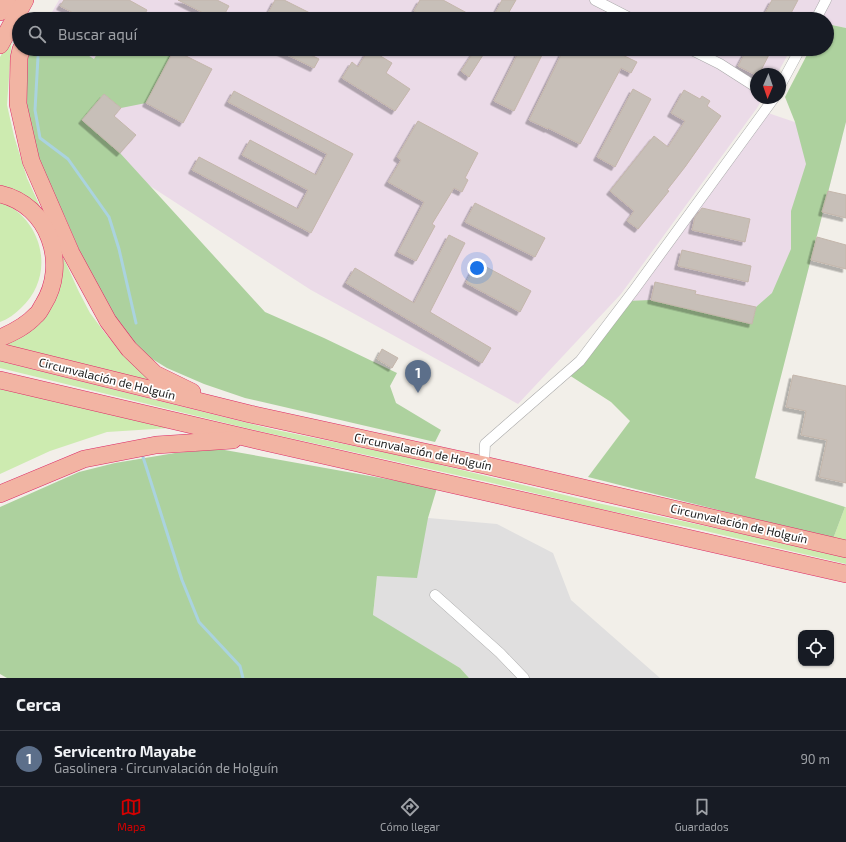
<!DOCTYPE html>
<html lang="es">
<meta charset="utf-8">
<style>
:root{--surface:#171b24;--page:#242831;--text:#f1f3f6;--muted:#9ea1a6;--line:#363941;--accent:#d40000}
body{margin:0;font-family:"Exo 2",sans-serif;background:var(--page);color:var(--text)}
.controls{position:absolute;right:12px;bottom:12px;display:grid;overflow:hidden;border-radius:8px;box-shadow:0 1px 3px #0004}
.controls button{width:36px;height:36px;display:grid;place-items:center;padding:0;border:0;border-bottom:1px solid var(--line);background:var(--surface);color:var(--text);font:20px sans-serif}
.compass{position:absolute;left:750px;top:68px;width:36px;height:36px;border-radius:50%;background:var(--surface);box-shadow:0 1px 3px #0004;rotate:182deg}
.you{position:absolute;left:477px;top:268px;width:14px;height:14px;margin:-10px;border:3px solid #fff;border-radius:50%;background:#1a73e8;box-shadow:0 0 0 6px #1a73e833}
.badge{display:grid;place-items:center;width:26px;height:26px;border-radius:50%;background:var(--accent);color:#fff;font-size:13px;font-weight:700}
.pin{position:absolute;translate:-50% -33px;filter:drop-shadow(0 1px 2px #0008)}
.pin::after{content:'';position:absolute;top:21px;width:14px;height:12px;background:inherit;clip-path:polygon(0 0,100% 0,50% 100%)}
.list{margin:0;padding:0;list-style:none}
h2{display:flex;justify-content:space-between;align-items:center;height:52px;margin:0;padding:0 16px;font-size:17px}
h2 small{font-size:13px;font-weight:400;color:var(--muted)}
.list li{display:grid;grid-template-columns:26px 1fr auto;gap:12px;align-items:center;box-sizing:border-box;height:56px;padding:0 16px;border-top:1px solid var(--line)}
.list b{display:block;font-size:15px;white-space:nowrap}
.list p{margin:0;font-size:13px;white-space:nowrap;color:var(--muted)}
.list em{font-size:13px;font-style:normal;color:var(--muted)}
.icon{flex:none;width:22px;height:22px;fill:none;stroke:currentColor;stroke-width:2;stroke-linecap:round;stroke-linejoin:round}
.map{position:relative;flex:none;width:846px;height:678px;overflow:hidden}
.search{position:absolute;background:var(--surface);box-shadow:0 1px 3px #0004;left:12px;right:12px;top:12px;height:44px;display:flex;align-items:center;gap:10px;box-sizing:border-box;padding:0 14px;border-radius:22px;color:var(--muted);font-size:15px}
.sheet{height:108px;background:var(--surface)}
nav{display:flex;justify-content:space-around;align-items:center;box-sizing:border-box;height:56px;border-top:1px solid var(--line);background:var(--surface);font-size:11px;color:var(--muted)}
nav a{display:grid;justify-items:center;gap:2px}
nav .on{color:var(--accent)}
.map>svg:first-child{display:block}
</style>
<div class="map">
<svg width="846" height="678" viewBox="0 0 846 678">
<defs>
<filter id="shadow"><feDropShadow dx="-3.5" dy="3.5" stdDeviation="0" flood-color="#0004"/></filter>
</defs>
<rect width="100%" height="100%" fill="#f2efe9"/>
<polygon fill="#e0dfdf" points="383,514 497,524 553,553 571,600 660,678 469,678 460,668 373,616"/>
<g fill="#ebdbe8">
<polygon points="59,0 846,0 846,28 827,24 827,19 48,19"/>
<polygon points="46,49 791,49 777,74 756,74 756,98 763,98 757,108 621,294 518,404 311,290 48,120"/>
<polygon points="765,112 842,138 790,341 627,301"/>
</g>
<g fill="#cdebb0">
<polygon points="12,35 7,105 14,136 27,178 79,292 90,313 105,333 123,354 162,384 0,347 38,315 52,238 0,187 0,57"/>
<path d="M0 201C44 220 56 276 21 308 15 314 8 319 0 322Z"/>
<polygon points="0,361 276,430 408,457 602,504 814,549 846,558 846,564 697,529 596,508 488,482 250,429 0,368"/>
<polygon points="0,384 170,428 107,432 50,451 0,474"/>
<polygon points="845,507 846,507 846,544 833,539"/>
</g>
<g fill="#add19e">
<polygon points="827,24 846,28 846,122 755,478 845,507 833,539 588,477 630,421 611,402 569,375 627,301 651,300 752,324 756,307 772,293 791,249 791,211 806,164 795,122 785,97 810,49 827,49"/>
<polygon points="27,49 78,49 94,59 100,49 174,50 146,103 121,108 104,94 82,120 120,153 265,312 324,338 397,373 390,386 396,403 441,430 435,442 245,398 204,384 167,368 144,354 119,327 88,271 65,217 52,193 39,165 22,104"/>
<polygon points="219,449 437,488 428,518 417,578 377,576 373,615 460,668 469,678 7,678 0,674 0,507 79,472 115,463 175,453"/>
</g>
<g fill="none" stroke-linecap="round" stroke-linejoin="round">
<g stroke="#aad3df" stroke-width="3">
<polyline points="38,57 35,110 40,138 68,159 109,217 119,249 136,323"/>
<polyline points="143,457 182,580 199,622 240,666 243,678"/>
</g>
</g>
<g fill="#c7bfb8" stroke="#c4b6ab" filter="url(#shadow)">
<polygon points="64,0 129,0 147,10 142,19 85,19 60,6"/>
<polygon points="178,0 217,0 229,6 222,19 215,19"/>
<polygon points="275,0 284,0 322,19 294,19 282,13 278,19 265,19"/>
<polygon points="420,0 443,0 478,19 429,19 414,11"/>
<polygon points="502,0 516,0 505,19 492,19"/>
<polygon points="772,0 798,0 788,19 762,19"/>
<polygon points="275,49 299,49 319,59 314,68"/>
<polygon points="369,49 392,63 386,73 410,89 395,111 342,78 352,62 358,67"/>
<polygon points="520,49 545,49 514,111 494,101"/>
<polygon points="564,49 610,49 637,62 631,73 621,68 580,144 548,128 548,129 529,120"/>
<polygon points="747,49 772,49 759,74 754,74 738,66"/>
<polygon points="174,50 212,69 183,123 146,103"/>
<polygon points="475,50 483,55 469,77 461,71"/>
<polygon points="633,89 651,99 615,167 597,157"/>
<polygon points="684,90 700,99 702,96 710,101 707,106 721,116 685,167 667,190 669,191 638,229 627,221 634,211 610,191 654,136 668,147 685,121 671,113"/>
<polygon points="234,91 353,154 311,233 192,170 199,157 298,209 308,190 242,155 250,140 316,175 327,154 228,102"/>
<polygon points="104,94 121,108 114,116 136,135 120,153 82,120"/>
<polygon points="418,121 478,153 465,178 468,180 462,192 454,188 432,224 435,226 416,261 398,252 424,202 388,182 401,160 397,157"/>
<polygon points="828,191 846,195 846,218 822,212"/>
<polygon points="475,203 545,238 535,257 465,222"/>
<polygon points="702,208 750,219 745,242 692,230 695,217"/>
<polygon points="449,235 465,243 430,312 491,348 482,363 346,283 355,268 414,303"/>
<polygon points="817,237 846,245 846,269 811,260"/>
<polygon points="682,250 751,266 748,282 678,266"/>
<polygon points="477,262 531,291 520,312 466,283"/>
<polygon points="655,282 696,291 695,294 756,307 752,324 651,300"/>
<polygon points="382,349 398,358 392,368 377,359"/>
<polygon points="793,375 846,386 846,483 819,477 827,440 801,435 806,411 786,407"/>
</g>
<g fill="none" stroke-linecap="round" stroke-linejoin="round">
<defs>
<g id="minor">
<polyline points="595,0 632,19"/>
<polyline points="816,19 826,0"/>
<polyline points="690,49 720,64 756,87"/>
<polyline points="780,86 800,49"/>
<polyline points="484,465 485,444 580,361 634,290 774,98"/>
<polyline points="435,595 500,653 524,678"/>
</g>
<g id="trunk">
<polyline points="0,12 7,0"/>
<polyline points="0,45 25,0"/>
<polyline points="21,49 19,58 18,104 31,161 71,253 108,321 129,349 155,374 192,392"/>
<path d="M0 194C49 205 69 264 43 305 41 308 39 313 36 315 26 326 14 332 0 338"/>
<polyline points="0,352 250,414 484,465 846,549"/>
<polyline points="0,380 252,439 846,574"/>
<polyline points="0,494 84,459 156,445 233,440"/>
</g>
</defs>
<use href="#minor" stroke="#a9a9a9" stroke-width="11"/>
<use href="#trunk" stroke="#dc2a67" stroke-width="18"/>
<use href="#minor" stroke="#fff" stroke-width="10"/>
<use href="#trunk" stroke="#f2b4a3" stroke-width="17"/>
</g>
<g text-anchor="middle" stroke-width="3.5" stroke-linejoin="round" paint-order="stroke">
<g font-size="12" fill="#222" stroke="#fff">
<text transform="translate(107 379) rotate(14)" y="4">Circunvalación de Holguín</text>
<text transform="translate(423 452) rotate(12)" y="4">Circunvalación de Holguín</text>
<text transform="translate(739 524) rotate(13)" y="4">Circunvalación de Holguín</text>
</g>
</g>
</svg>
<div class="controls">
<button><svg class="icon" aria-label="locate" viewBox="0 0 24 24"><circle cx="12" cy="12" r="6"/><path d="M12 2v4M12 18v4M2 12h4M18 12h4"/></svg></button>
</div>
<svg class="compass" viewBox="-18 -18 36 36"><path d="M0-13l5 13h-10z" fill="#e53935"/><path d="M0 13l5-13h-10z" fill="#9ea1a6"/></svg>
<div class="you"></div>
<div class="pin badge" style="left:418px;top:393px;background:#5c6f8a">1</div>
<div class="search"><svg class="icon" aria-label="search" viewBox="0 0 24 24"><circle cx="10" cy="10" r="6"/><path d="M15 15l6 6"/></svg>Buscar aquí</div>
</div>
<section class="sheet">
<h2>Cerca<small></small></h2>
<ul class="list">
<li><span class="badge" style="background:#5c6f8a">1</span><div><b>Servicentro Mayabe</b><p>Gasolinera · Circunvalación de Holguín</p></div><em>90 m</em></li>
</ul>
</section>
<nav>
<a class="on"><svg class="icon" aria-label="map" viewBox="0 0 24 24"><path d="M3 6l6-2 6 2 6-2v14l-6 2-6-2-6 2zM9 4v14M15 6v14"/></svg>Mapa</a>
<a><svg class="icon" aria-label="directions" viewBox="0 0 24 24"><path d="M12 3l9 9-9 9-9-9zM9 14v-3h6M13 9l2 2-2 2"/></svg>Cómo llegar</a>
<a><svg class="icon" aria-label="saved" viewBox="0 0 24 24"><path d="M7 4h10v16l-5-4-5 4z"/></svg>Guardados</a>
</nav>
